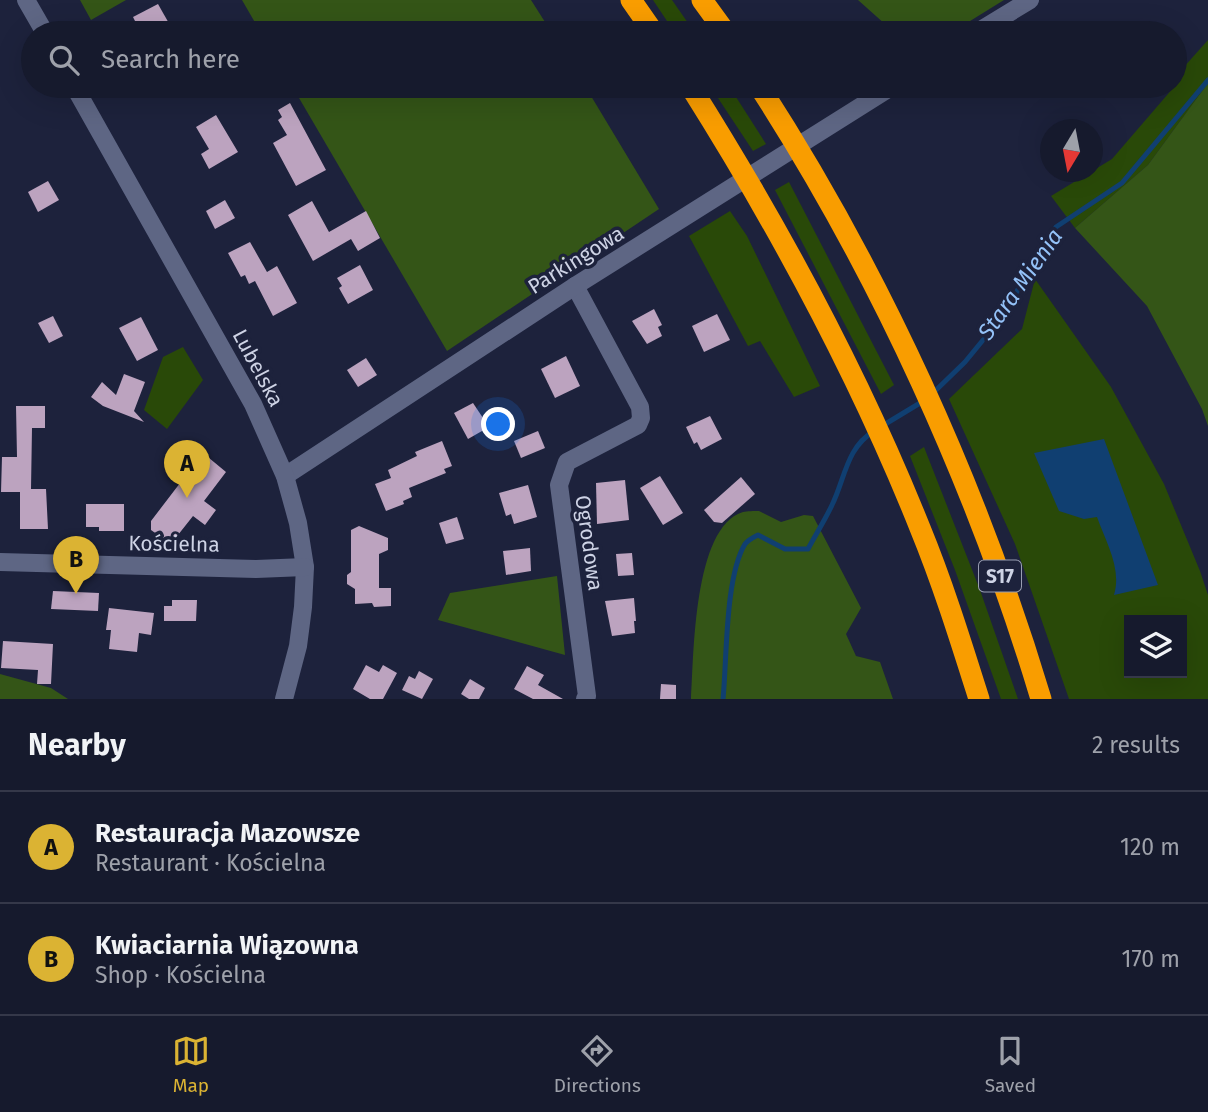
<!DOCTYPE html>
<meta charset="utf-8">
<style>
:root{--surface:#161a2d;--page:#1f2335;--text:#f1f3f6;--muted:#9ea1aa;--line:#353849;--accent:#dbb333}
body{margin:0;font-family:"Fira Sans",sans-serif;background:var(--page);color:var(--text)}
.controls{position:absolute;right:21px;bottom:21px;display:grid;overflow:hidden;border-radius:0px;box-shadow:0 7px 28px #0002}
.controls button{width:63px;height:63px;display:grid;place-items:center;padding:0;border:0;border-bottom:2px solid var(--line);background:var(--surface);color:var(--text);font:35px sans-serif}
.compass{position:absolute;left:1040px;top:119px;width:63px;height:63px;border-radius:50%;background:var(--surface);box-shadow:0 7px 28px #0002;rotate:190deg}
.you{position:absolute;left:499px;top:425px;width:24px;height:24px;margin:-18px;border:5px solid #fff;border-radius:50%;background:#1a73e8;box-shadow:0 0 0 10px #1a73e833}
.badge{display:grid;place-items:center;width:46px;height:46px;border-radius:50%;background:var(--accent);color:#111;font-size:23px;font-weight:700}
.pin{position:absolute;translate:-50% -58px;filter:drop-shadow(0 2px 4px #0008)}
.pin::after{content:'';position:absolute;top:37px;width:24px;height:21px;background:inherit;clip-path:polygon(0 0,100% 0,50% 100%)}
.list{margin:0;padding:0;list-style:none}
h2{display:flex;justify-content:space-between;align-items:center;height:91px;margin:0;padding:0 28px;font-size:30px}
h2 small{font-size:23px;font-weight:400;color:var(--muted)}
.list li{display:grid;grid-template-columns:46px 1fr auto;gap:21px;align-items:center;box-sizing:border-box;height:112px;padding:0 28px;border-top:2px solid var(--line)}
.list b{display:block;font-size:26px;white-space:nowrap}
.list p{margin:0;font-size:23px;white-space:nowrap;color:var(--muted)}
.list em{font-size:23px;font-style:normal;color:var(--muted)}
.icon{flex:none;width:38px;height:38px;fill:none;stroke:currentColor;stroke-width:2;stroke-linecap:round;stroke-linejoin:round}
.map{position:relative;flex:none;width:1208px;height:699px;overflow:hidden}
.search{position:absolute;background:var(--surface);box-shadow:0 7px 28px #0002;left:21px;right:21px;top:21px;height:77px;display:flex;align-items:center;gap:18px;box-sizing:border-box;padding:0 24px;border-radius:38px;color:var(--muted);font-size:26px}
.sheet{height:315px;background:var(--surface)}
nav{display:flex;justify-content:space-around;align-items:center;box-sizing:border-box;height:98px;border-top:2px solid var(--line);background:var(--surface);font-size:19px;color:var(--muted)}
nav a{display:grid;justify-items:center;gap:4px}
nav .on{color:var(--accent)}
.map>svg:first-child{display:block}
</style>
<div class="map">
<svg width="1208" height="699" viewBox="0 0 1208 699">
<rect width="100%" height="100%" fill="#1d223c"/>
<g fill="#294908" fill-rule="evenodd">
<polygon points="653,0 672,0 695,33 675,33"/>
<polygon points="1208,40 1208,83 1148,165 1075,228 1051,196 1112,159 1180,80 1183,68"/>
<polygon points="710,86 729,86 766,144 753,151"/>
<polygon points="789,182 894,385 881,394 775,190"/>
<polygon points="730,211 747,236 820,386 794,397 760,341 748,346 689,236"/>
<path d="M1035 279 1111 387 1164 484 1200 571 1208 595V699H1069L1015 544 949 399 1022 329ZM1129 620H1182V673H1129Z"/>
<polygon points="183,347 203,380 167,429 144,410 163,357"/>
<polygon points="924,447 980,590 1018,699 1001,699 955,570 910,456"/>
</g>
<g fill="#345517">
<polygon points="80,0 126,0 91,20"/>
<polygon points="242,0 531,0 552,33 261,33"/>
<polygon points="858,0 1004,0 962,26 946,33 895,33"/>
<polygon points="1208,83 1208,426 1202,409 1147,306 1075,228 1148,165"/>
<polygon points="292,86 585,86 659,209 447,351"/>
<path d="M759 511 781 522 804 515 813 516 861 608 846 634 856 656 880 662 893 699H691C694 656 693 527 743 512 747 511 754 511 759 511Z"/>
<polygon points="557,576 565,655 438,620 450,593"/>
<polygon points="0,674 51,688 68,699 0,699"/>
</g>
<path fill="#103f71" d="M1104 439 1158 585 1114 595C1122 569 1106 542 1097 517L1084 519 1059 511 1034 453Z"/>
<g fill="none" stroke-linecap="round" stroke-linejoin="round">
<g stroke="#103f71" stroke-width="5">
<polyline points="932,394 965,362 1006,312 1031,265 1056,227 1122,183 1208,80"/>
<polyline points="882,426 925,400"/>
<path d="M723 699C727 659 725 577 745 544 748 540 754 537 758 535L785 549H808C816 534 825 520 832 505 845 479 846 448 874 431"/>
</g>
</g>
<g fill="#bca3bf">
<polygon points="158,4 171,27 159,33 141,33 133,17"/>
<polygon points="290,103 326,170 296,186 273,143 287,135 278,120 282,117 278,110"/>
<polygon points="216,115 238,152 209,169 201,154 209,149 196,127"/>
<polygon points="48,181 59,200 38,212 28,192"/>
<polygon points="225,200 235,218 215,229 206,211"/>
<polygon points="312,201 329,232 366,211 380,238 358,251 351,239 313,261 288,215"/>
<polygon points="250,242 267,272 277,266 297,303 273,316 255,281 249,284 245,275 241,277 228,253"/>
<polygon points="360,265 373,290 348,304 339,288 342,286 337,278"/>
<polygon points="654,309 662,325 658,327 662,336 647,344 632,321"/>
<polygon points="717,314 730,340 704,352 692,326"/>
<polygon points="53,316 63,336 49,343 38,323"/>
<polygon points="141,317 158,350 137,361 119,328"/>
<polygon points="566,356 580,386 555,398 541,369"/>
<polygon points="366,358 377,375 358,387 347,370"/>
<polygon points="124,374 145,382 134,411 144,422 103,406 91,397 102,382 116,395"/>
<polygon points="473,403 489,427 468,439 454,413"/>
<polygon points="16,406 45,406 45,428 32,428 31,489 46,489 48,529 20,529 20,492 1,492 2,457 17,457"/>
<polygon points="710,416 722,439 701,450 697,442 694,444 686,427"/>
<polygon points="538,431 545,448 521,458 514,441"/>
<polygon points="442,441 452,466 444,469 446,473 409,488 412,497 403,501 404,504 386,511 375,484 391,478 388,470 417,456 415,452"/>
<polygon points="203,453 226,472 204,501 216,510 205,525 193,516 174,540 165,540 151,530 151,521"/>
<polygon points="660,476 683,513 663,525 640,488"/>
<polygon points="741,477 755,494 722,523 714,522 704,510"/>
<polygon points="625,480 629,520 597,524 596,483"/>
<polygon points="528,485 537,517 514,524 511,514 506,516 499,493"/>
<polygon points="86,504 124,504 124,531 99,531 99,527 86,527"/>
<polygon points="457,517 464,539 446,544 439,523"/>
<polygon points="359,526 388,538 388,550 379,554 379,588 391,588 391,606 374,607 372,603 355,604 355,589 347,584 347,575 351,572 351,530"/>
<polygon points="530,548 531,571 506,575 503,551"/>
<polygon points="632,553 634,575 618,576 616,554"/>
<polygon points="53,591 99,593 98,611 51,609"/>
<polygon points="634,598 636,621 634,621 635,633 612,636 605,601"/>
<polygon points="172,600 197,600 196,621 164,621 164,606 172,606"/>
<polygon points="109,608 154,613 151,635 139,633 137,652 109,649 111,630 106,630"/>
<polygon points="3,641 53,644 51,684 37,684 38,670 1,668"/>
<polygon points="366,665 379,672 383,665 397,673 383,699 370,699 353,689"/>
<polygon points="527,666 544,675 538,685 563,699 533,699 514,689"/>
<polygon points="419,671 433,679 422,699 402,690 409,676 415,679"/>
<polygon points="470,679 485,688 479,699 469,699 461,694"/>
<polygon points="661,684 676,685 676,699 660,699"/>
</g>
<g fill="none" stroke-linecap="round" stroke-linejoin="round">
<g stroke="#5e6684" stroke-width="18">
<polyline points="976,33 1030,0"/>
<polyline points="575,286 640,407 641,418 638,425 567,462 559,485 587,696 585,699"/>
<polyline points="285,476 575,286 893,86"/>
</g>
<g stroke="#5e6684" stroke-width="18">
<polyline points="26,0 45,33"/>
<polyline points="74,86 253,404 285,476 298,523 305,567 303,607 298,646 284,699"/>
<polyline points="0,562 256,569 305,567"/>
</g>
<g stroke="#f99d00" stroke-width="21">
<polyline points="631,0 654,33"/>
<polyline points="702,0 726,33"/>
<path d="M690 86C779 227 858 373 920 528 943 584 961 642 979 699"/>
<path d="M759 86C880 273 977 486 1041 699"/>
</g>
</g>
<g text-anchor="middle" stroke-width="7" stroke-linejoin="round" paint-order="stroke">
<rect fill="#1d223c" stroke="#999eb2" stroke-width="2" x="979" y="560.5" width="42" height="31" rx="5"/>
<g font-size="19" font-weight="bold" fill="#ced3e5">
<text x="1000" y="583">S17</text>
</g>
<g font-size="21" fill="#ced3e5" stroke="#1d223c">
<text transform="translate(576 260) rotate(-32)" y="7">Parkingowa</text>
<text transform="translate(258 368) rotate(62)" y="7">Lubelska</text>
<text transform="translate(589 543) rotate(82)" y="7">Ogrodowa</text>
<text transform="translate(174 544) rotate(1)" y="7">Kościelna</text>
</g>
<g font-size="23" font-style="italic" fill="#94c2f8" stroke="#1d223c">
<text transform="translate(1020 284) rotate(-55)" y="8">Stara Mienia</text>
</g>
</g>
</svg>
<div class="controls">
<button><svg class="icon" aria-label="layers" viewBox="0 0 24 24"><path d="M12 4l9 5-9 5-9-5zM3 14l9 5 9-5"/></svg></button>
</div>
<svg class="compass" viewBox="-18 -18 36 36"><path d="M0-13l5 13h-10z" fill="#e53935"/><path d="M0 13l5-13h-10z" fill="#9ea1aa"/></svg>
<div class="you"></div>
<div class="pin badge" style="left:187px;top:498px">A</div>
<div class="pin badge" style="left:76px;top:594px">B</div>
<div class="search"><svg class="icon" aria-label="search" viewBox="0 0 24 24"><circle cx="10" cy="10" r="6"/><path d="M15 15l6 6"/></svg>Search here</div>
</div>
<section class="sheet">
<h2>Nearby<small>2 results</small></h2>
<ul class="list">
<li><span class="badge">A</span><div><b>Restauracja Mazowsze</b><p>Restaurant · Kościelna</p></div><em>120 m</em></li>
<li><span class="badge">B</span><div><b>Kwiaciarnia Wiązowna</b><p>Shop · Kościelna</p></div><em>170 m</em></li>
</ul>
</section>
<nav>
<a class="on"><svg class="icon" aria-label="map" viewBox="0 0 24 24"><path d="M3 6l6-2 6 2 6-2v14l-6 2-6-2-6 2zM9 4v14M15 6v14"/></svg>Map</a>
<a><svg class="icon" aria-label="directions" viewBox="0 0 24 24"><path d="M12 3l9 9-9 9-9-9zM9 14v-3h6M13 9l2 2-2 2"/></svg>Directions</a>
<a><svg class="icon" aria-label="saved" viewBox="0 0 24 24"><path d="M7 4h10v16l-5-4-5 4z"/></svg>Saved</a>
</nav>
